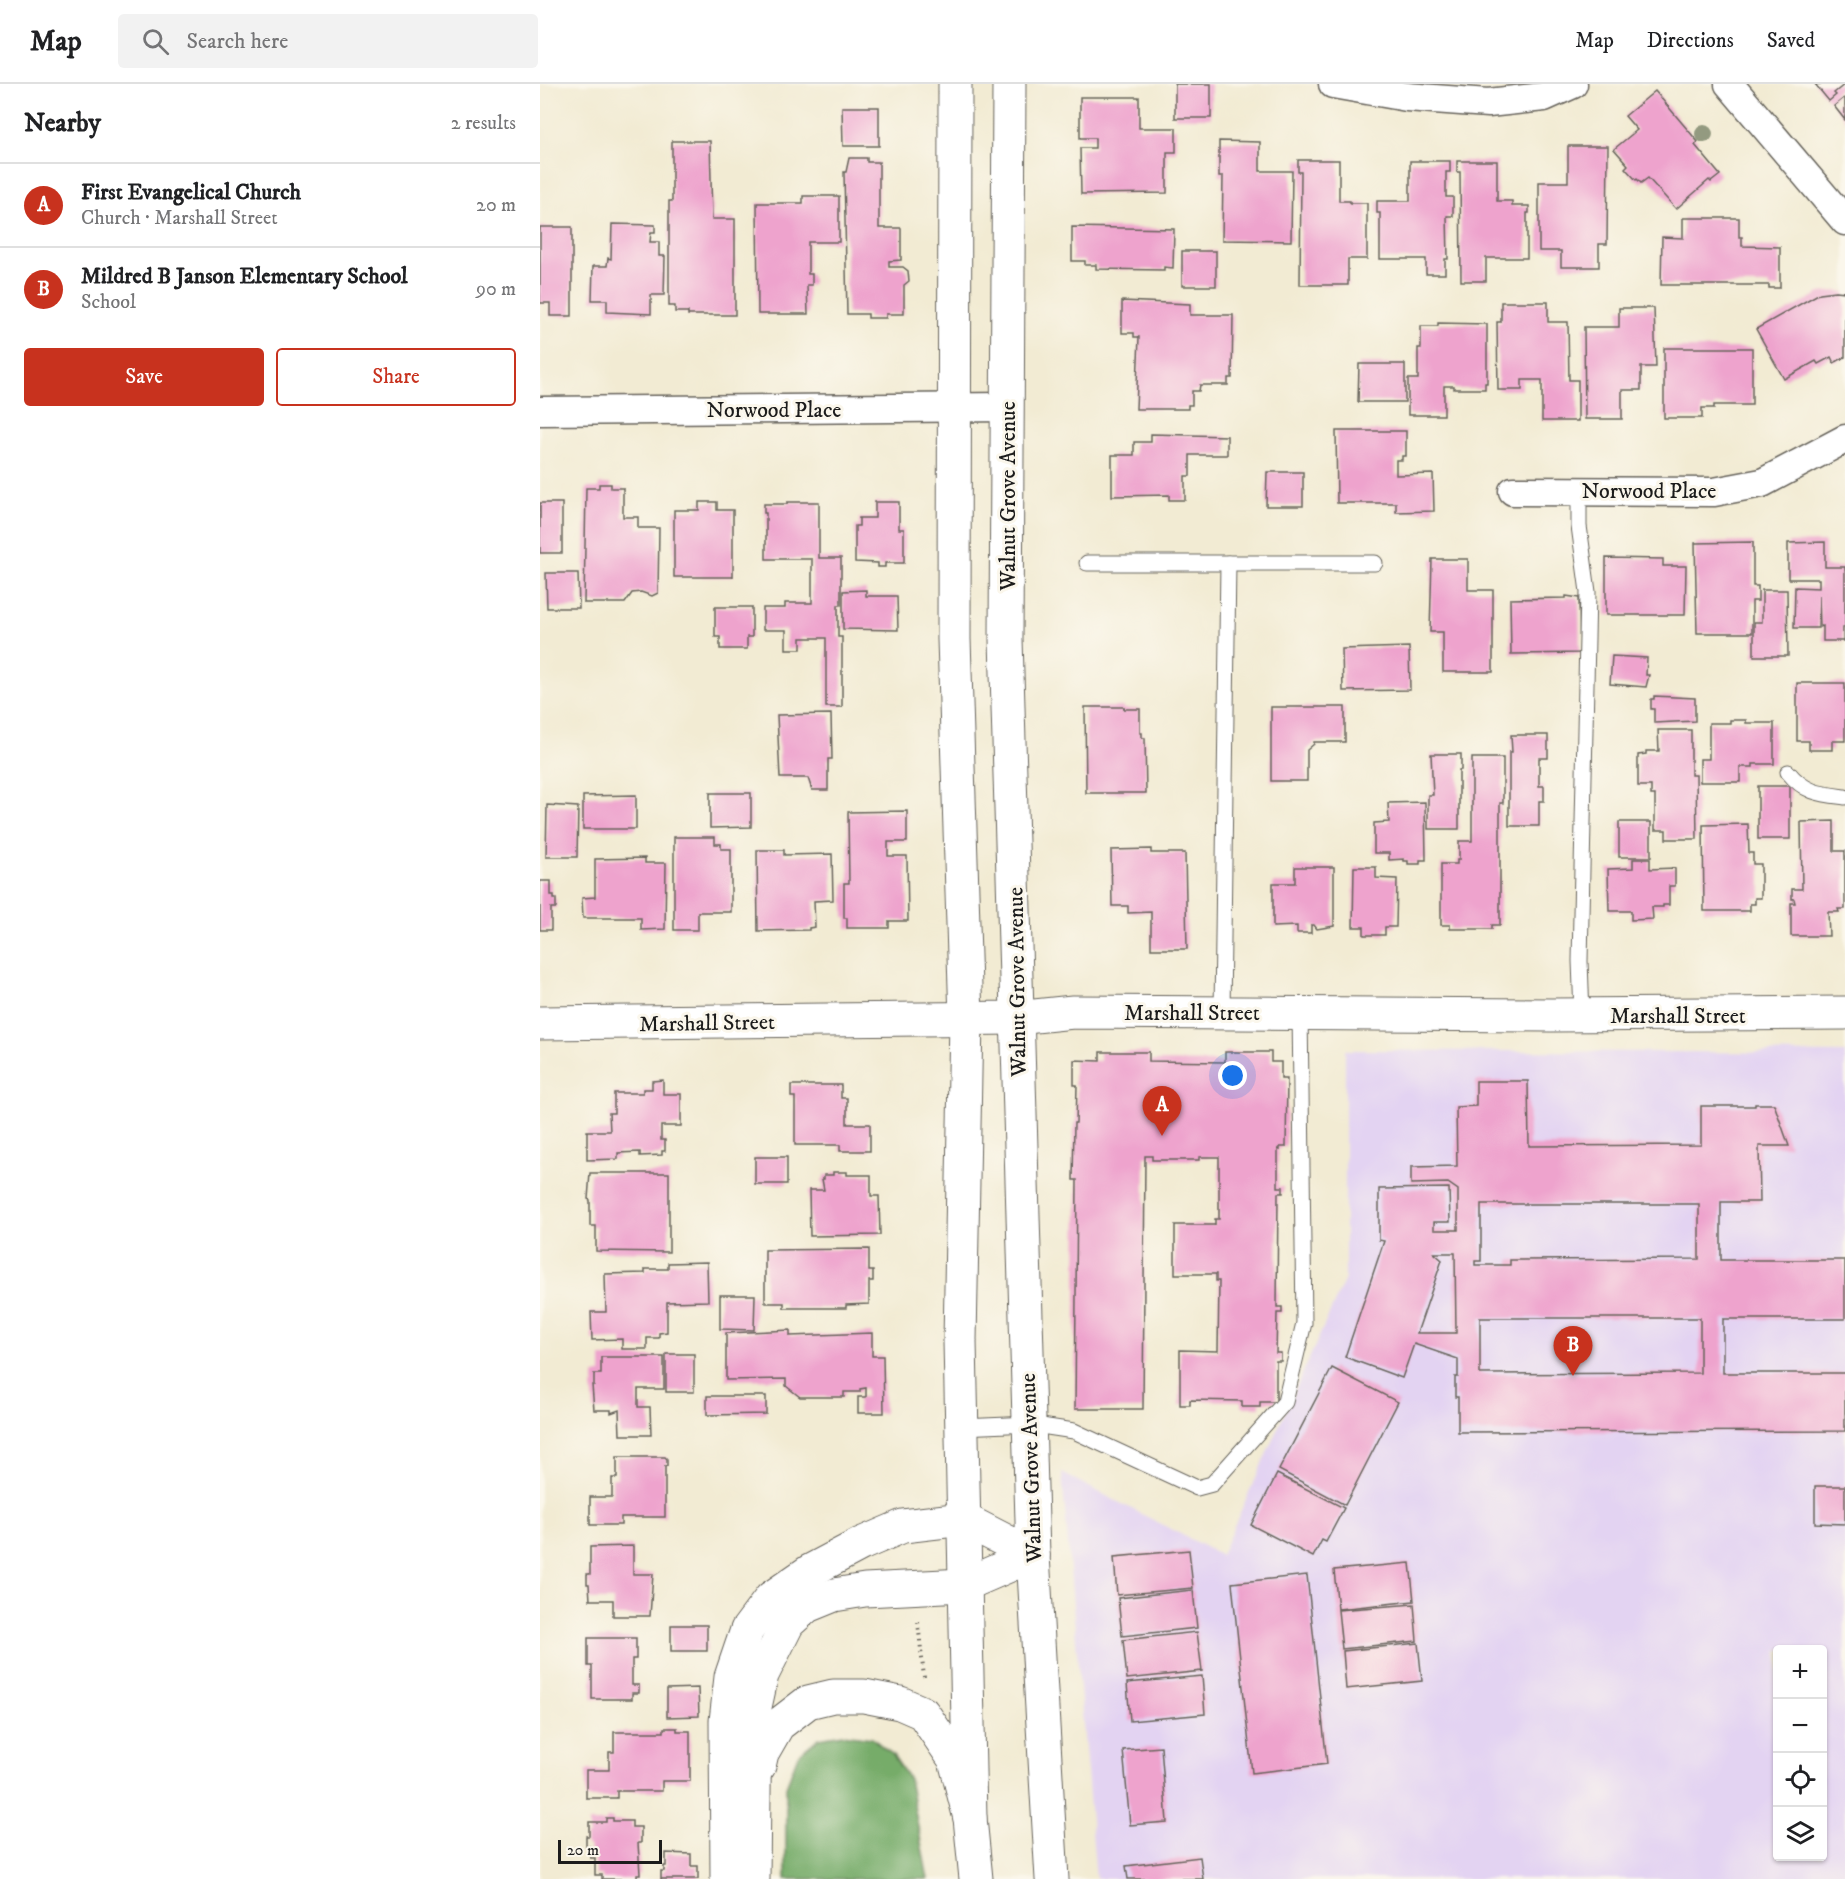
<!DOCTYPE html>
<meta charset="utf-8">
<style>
:root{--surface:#fff;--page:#f2f2f2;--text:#202124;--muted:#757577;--line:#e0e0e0;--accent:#c8321e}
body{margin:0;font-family:"IM FELL DW Pica",serif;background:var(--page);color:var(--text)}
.controls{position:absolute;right:18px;bottom:18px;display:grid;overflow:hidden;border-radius:6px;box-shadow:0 2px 4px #0004}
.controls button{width:54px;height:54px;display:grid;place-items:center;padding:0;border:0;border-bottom:2px solid var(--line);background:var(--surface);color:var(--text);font:30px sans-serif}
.scale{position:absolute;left:18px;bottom:15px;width:104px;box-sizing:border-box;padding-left:6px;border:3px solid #1c1c1c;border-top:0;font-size:16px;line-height:21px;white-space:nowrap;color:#1c1c1c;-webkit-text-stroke:4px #fbf7ec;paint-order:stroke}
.you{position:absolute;left:693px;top:992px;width:21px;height:21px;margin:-15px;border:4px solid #fff;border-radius:50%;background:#1a73e8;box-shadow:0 0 0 9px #1a73e833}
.badge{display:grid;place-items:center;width:39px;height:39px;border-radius:50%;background:var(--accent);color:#fff;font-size:20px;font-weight:700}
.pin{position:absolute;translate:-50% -50px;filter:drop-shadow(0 2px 3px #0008)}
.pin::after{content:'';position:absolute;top:32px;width:21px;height:18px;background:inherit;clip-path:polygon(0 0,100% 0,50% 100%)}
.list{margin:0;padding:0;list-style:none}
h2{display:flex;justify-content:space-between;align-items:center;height:78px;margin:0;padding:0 24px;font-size:26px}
h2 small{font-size:20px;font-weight:400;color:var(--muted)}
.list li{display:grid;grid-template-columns:39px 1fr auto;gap:18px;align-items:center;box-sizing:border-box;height:84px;padding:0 24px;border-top:2px solid var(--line)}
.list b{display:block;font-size:22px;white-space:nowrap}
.list p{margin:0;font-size:20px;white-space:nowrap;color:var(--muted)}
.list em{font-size:20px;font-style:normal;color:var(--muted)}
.actions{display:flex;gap:12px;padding:18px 24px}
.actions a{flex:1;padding:14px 0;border:2px solid var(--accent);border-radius:6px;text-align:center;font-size:21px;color:var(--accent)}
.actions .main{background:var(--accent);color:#fff}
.icon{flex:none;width:33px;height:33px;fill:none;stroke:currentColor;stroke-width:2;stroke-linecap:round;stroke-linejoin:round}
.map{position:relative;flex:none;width:1305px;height:1795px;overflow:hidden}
header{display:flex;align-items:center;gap:36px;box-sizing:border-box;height:84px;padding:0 30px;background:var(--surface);border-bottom:2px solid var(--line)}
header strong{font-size:28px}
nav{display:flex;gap:33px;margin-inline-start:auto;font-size:21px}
.search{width:420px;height:54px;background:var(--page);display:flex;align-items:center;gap:15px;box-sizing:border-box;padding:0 21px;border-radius:6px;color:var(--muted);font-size:22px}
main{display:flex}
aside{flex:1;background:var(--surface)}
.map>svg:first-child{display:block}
</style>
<header>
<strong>Map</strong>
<div class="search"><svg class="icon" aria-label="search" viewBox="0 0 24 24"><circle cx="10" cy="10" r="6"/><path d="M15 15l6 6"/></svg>Search here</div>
<nav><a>Map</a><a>Directions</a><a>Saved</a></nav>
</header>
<main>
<aside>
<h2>Nearby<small>2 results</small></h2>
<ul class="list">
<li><span class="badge">A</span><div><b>First Evangelical Church</b><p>Church · Marshall Street</p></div><em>20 m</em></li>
<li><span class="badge">B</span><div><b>Mildred B Janson Elementary School</b><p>School</p></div><em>90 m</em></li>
</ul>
<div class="actions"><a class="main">Save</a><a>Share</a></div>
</aside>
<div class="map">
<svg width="1305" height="1795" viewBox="0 0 1305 1795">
<rect width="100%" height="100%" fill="#fbf7ec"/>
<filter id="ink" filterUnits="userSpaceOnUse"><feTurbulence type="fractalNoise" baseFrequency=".0167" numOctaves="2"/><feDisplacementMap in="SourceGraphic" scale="12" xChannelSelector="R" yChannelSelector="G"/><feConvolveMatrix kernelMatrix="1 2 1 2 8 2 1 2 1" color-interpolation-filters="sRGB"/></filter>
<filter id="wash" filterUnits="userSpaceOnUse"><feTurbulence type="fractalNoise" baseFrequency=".008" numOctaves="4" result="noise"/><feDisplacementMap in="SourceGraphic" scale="24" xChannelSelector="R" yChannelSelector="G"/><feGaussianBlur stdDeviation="1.35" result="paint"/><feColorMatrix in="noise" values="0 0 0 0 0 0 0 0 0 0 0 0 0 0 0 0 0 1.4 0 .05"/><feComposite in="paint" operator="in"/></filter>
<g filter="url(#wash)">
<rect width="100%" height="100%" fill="#f2ebd3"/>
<path fill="#e3d3f2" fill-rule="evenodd" d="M805 966 1305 969V1795H556L522 1389 681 1471 805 1195ZM1238 1566H1282V1772H1238Z"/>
<polygon fill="#76ac69" stroke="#496442" stroke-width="1.5" points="303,1650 332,1654 353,1671 369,1695 388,1795 246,1795 246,1703 258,1671 279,1654"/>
<g id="blocks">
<g fill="#eea3cd" fill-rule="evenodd">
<rect x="635" y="0" width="36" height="34"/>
<polygon points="1275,0 1305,0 1294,9 1296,11 1289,17"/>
<polygon points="1115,7 1158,58 1155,61 1180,91 1171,98 1169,96 1136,125 1108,94 1101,99 1097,95 1096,96 1085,84 1088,81 1074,65 1097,46 1085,32"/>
<polygon points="540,13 599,13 599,44 636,44 636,68 627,68 627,109 541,110 540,64 555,64 555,54 540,54"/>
<polygon points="1304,14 1305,15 1305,36 1294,22"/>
<polygon points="302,23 339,23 339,62 303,62"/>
<polygon points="132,57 170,57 172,135 195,135 195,231 148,231 148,228 135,228 135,222 129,222 129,117 132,117"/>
<polygon points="679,57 720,58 720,87 752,87 751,157 682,156 683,92 679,92"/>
<polygon points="1028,62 1068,62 1067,160 1059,160 1059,183 1021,183 1021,167 999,167 999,98 1028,98"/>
<polygon points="309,74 327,74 327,78 339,78 339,144 361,144 361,176 349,177 349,183 363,183 368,187 369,197 364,201 364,230 346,230 346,234 328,234 328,230 307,230 304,88 306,88"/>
<polygon points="758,76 799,76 799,117 810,117 810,119 827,119 827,175 808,175 808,201 760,201 761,88 758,88"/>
<polygon points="870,77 910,77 910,88 906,88 906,113 913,113 913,132 907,132 908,175 905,175 905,190 886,190 886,175 840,175 840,129 837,129 837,117 870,117"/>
<polygon points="917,77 957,77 957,117 972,117 972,122 989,122 989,129 987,129 987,174 946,174 946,197 921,197 920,88 917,88"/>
<polygon points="263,112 299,112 299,158 268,158 268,190 272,190 272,201 267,201 268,230 218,230 217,119 263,119"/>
<polygon points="1143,134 1199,134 1199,153 1202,153 1202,162 1240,163 1240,204 1229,204 1229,201 1121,201 1122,153 1143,154"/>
<polygon points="72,140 115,141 115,148 111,148 110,158 119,158 119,172 125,172 124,211 111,211 111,230 67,228 67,216 52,216 53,182 67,182 68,174 71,175"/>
<polygon points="0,143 32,143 32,232 10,232 10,219 0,219"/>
<polygon points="532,143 634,145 633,184 624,183 624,186 556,185 556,181 545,181 545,177 532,177"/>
<rect x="642" y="167" width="34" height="35"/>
<polygon points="1296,207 1305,208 1305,273 1294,279 1291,273 1278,280 1276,277 1244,295 1216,245 1280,209"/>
<polygon points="582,217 650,220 650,231 693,231 692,294 688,294 688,301 660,301 659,307 652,307 652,321 648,321 648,325 596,325 599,253 594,253 594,249 582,249"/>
<polygon points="961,218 1008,218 1008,238 1028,238 1029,296 1038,296 1038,337 1002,337 1002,296 982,296 982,306 958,306 957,238 961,238"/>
<polygon points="1079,224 1114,224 1116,283 1101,283 1101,306 1082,306 1082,335 1045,335 1044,243 1079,243"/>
<polygon points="898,239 947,240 947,299 945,299 945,305 914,305 914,302 904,302 904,331 868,331 868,295 878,295 878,264 881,264 881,242 898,242"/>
<polygon points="1124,264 1212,264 1212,321 1174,321 1174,324 1162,324 1162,334 1124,334"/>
<polygon points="819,280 865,280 865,318 818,318"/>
<polygon points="796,347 866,347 866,372 862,372 862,376 856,376 856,391 893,390 894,427 856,428 856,419 797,419"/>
<polygon points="611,350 687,352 687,371 650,371 650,392 645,392 645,416 629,416 629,411 572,412 572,371 594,371 594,358 611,358"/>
<polygon points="727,388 763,388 763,422 726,422"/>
<polygon points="59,400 71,400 71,404 83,404 83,433 98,433 98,444 119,444 118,509 112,512 101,508 92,509 85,519 44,519 46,404 59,404"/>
<polygon points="159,418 177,418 177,426 193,426 193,493 134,493 134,426 159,426"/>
<polygon points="247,418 279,418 279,474 301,474 301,521 298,521 298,553 302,553 302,623 286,623 286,554 261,554 261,565 246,565 246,546 223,546 223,524 245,524 245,519 272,519 272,475 226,475 226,429 224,429 224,420 247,420"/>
<polygon points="335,418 359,418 359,445 364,445 364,479 345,479 345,483 338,483 338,479 315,478 315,442 319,442 319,434 335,434"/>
<rect x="0" y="419" width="22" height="50"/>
<polygon points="1213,458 1213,502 1218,502 1218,517 1212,517 1212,549 1157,549 1155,459"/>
<polygon points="1285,458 1285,483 1305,483 1305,543 1303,543 1303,557 1283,557 1283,542 1280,543 1279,512 1278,544 1254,544 1255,503 1279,504 1279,495 1248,495 1248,459"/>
<polygon points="1066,474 1123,475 1123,482 1146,482 1145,531 1066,531"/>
<polygon points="892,475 928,475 928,506 953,506 953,588 903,588 903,548 890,548"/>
<polygon points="6,489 38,489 39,524 7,524"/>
<polygon points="326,506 326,512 357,512 358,546 303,545 303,507"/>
<polygon points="1222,506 1247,506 1248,572 1214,572 1214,538 1222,538"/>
<polygon points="1026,512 1039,514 1040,569 971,570 970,515 1026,514"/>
<polygon points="175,523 212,523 212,553 207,553 207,565 180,565 180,553 175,553"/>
<polygon points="869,563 870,606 803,607 802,565"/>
<polygon points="1072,572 1107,574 1106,591 1109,591 1106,603 1070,600"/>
<polygon points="1257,599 1305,599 1305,657 1292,657 1292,666 1269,666 1269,657 1257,657"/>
<polygon points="1114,612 1155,614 1155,637 1114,639 1114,625 1111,625 1111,615 1114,615"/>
<polygon points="545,623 584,623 584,625 600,625 600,649 602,649 602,654 605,654 606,709 546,709"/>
<polygon points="731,623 805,623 805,658 774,658 774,660 767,666 767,697 731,697"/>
<polygon points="291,630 292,675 288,675 288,706 272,706 268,694 240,694 237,631"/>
<polygon points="1190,636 1206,636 1206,639 1234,639 1234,680 1213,680 1213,683 1200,683 1200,698 1160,698 1160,675 1169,675 1169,639 1190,639"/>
<polygon points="1118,646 1151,646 1151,691 1156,691 1157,755 1126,755 1126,746 1115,746 1115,711 1111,711 1111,702 1098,702 1098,671 1106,670 1106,667 1119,667"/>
<polygon points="971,651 1008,651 1008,674 999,674 999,702 1004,702 1004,717 999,717 999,742 969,742 969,668 972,668"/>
<polygon points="891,670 921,670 921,686 919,686 919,745 888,745 888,711 893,711"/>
<polygon points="932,674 963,674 963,719 960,719 960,841 952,841 952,845 910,845 910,841 901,841 901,780 917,780 917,776 919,776 919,757 932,757"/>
<rect x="1218" y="702" width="32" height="53"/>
<polygon points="170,709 211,709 211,743 170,744"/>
<polygon points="96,711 96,745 43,745 43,712"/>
<polygon points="885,718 886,776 880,776 880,780 868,780 868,777 864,777 864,775 849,776 849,769 834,769 834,739 849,738 848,719"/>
<polygon points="7,721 38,723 37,773 6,773"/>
<polygon points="367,727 367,758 348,758 348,772 367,772 368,837 349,837 349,844 307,844 307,834 304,834 304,799 309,799 308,728"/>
<polygon points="1294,737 1294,767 1305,767 1305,825 1298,825 1299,828 1288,828 1289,852 1251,852 1251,819 1255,819 1254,815 1252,815 1252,805 1262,805 1261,738"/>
<rect x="1079" y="738" width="32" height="35"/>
<polygon points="1208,740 1209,769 1213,769 1213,780 1221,780 1221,814 1215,814 1215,820 1210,820 1210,827 1164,827 1163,741"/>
<polygon points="134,753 175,753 175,760 181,760 181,765 191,765 191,828 158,828 158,846 134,846"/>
<polygon points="611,765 611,769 645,769 647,865 611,865 611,828 588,829 588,822 572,822 571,766"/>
<polygon points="217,766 244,766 244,771 292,770 293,816 274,817 275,843 269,844 269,846 218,847"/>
<polygon points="105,774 105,779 126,779 125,845 101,846 101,834 43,834 42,814 55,813 55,775"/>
<polygon points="1093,775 1110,775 1110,785 1135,784 1135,802 1129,802 1129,821 1123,821 1123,823 1112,823 1113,835 1091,836 1091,827 1069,827 1068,785 1093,784"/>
<polygon points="755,783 794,783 794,842 777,845 774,841 771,841 771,849 757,849 757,842 733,843 733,799 755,799"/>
<polygon points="814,783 836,783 836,794 857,795 856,843 845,843 845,851 824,851 824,843 813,843"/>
<polygon points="0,797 11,797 11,811 14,811 14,815 16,815 16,824 11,824 11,846 0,846"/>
<polygon points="560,968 609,968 609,977 685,978 685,968 731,968 731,978 741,978 741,995 747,995 746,1063 740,1063 740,1066 738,1065 738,1103 743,1103 743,1109 738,1109 737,1223 742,1223 742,1229 737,1229 736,1269 741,1269 741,1277 736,1277 736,1318 720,1318 720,1323 702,1323 702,1317 650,1316 650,1321 640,1321 640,1266 678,1267 679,1197 676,1197 676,1190 635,1190 635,1141 675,1141 675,1135 679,1135 679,1073 659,1073 659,1076 612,1076 612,1072 605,1072 603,1325 535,1325 537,1096 533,1096 534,1039 536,1039 537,1001 534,1001 534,976 560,977"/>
<polygon points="123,996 123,1010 141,1010 141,1042 121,1042 121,1056 125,1056 125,1067 122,1067 122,1071 100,1072 100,1068 78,1069 78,1075 47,1076 47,1047 70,1047 69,1029 74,1029 74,1009 103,1009 103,1005 112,1005 112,997"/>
<path d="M936 997H988L989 1062 1161 1061V1022H1215V1020H1234L1249 1062H1219L1220 1118H1181V1176H1305V1235H1183V1289H1305V1347L918 1348V1313H915V1293H918V1275L874 1260 862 1294 805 1273 844 1157 839 1156V1105L909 1104 910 1138H894V1146H918V1106L908 1099 871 1100V1083L917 1082 916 1023 936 1022ZM941 1120H1159V1175L970 1176V1181H935V1177H941ZM894 1169H915L916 1249H877L902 1176ZM940 1234H1160V1289L940 1290Z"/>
<polygon points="251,1001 301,1001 301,1014 307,1014 307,1040 330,1040 330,1067 300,1067 300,1061 255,1061 255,1013 251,1013"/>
<rect x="215" y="1073" width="32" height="27"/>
<polygon points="293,1088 307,1088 307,1091 331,1091 331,1112 339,1112 340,1151 270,1152 269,1106 284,1106 282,1095 284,1095 284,1091 293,1091"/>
<polygon points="50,1089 129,1089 129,1168 56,1167 56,1142 50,1142 50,1116 48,1115"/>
<polygon points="329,1165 329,1187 333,1187 333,1197 329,1197 329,1220 306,1221 306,1224 244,1224 244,1219 225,1219 225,1166"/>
<polygon points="167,1178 168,1217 127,1218 127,1248 119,1249 119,1254 107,1254 107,1265 82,1265 82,1255 52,1256 51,1228 66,1228 65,1190 105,1189 105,1185 128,1185 128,1179"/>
<polygon points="180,1211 215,1211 214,1246 180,1245"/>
<polygon points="250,1246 250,1252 332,1249 332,1272 343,1272 344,1329 318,1329 318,1313 326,1313 326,1304 320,1305 320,1308 304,1308 304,1313 260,1313 246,1302 246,1295 186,1296 186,1249"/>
<rect x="126" y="1270" width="28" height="38"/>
<polygon points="61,1273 124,1273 124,1305 98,1305 98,1323 110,1323 111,1351 80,1351 79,1326 71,1329 71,1326 54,1326 52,1301 54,1301 54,1290 61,1290"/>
<polygon points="792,1284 858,1318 805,1421 739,1386"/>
<polygon points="167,1312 226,1312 226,1330 167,1331"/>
<polygon points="77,1373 125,1373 127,1375 127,1382 125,1382 125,1433 81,1433 81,1441 50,1441 50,1413 72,1413 72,1394 77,1394"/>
<polygon points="737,1390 804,1424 786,1458 782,1456 773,1473 711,1441"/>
<polygon points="1275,1402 1305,1402 1305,1440 1275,1439"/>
<polygon points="93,1462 93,1490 113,1490 110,1532 73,1532 73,1516 50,1516 49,1500 47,1500 47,1490 50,1490 50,1463"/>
<polygon points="649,1466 653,1504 577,1511 574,1473"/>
<polygon points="870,1479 874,1517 798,1525 794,1486"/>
<polygon points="767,1491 787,1680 712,1689 692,1499"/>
<polygon points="653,1506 657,1544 582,1552 578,1514"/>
<polygon points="874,1520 877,1557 802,1565 798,1526"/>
<rect x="131" y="1541" width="36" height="26"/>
<polygon points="657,1548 662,1587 587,1595 583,1556"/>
<polygon points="48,1554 96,1554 96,1575 92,1575 92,1601 99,1601 99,1609 92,1609 92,1615 52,1615 52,1582 48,1582"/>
<polygon points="878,1559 882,1597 806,1605 803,1567"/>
<polygon points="662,1592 665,1630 590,1637 587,1599"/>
<polygon points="158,1604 159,1632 127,1633 127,1605"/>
<polygon points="124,1644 137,1644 137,1647 150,1647 150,1697 122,1697 122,1707 77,1707 77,1714 46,1714 46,1686 69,1686 69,1668 74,1668 74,1648 124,1648"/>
<polygon points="621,1663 627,1738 590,1741 583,1666"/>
<polygon points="66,1734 73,1734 73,1737 92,1737 92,1743 101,1743 101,1759 98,1759 100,1790 97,1790 97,1795 62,1795 62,1791 55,1791 55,1774 50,1774 50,1766 49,1762 46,1762 46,1752 49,1752 49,1738 66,1738"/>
<polygon points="126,1769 151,1770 151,1782 158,1782 158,1795 121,1795 121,1787 124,1787 124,1782 126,1782"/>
<polygon points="660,1773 663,1795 588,1795 586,1782"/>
</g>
</g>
</g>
<g filter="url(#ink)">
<use href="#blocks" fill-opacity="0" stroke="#67645c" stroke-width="1.5"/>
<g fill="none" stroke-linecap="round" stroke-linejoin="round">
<defs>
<g id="service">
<polyline points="1039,407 1039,442 1048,508 1040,877 1042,931"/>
<polyline points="547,479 835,479"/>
<path d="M1248 688C1265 709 1280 710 1305 713"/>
<polyline points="682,928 688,479"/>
<polyline points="421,1343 488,1340 534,1347 657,1404 672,1400 745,1318 764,1239 760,928"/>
</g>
<g id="minor">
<polyline points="793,0 867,13 948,19 1004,13 1033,0"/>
<polyline points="1189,0 1305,137"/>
<polyline points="0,327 468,323"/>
<polyline points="973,407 1174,408 1222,399 1305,355"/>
</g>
<polyline id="tertiary" points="0,939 476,934 533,928 1011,931 1305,929"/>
<g id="secondary">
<polyline points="415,0 414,555 426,935 420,1257 430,1734 436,1795"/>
<polyline points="469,0 466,555 493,1471 512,1795"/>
</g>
<g id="motorway">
<polyline points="219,1682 222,1669 238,1641 268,1618 293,1612 324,1612 360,1619 383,1629 415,1676 430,1734"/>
<polyline points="187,1795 186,1637 191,1593 207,1546 231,1514 270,1487 321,1460 363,1442 423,1435 493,1471"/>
<polyline points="213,1795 215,1623 222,1591 248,1539 267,1522 294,1511 325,1506 424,1501 493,1471"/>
</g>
</defs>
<use href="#service" stroke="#67645c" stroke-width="17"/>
<use href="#minor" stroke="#67645c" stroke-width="31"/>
<use href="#tertiary" stroke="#67645c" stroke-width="35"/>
<use href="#secondary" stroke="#67645c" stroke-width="35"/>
<use href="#motorway" stroke="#67645c" stroke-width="35"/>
<polyline stroke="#67645c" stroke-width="4" stroke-dasharray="1.5 4.5" stroke-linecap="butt" points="378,1538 384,1593"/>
<use href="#service" stroke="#fff" stroke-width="15"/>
<use href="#minor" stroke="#fff" stroke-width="28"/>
<use href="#tertiary" stroke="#fff" stroke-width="33"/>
<use href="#secondary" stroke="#fff" stroke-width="33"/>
<use href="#motorway" stroke="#fff" stroke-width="33"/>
</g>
<circle fill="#939a80" cx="1164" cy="50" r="9"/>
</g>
<g text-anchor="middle" stroke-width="6" stroke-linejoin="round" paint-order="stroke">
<g font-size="22" fill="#1c1c1c" stroke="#fbf7ec">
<text x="234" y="333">Norwood Place</text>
<text x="1109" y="414">Norwood Place</text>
<text transform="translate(467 412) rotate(-90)" y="8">Walnut Grove Avenue</text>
<text transform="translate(476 898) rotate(-91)" y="8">Walnut Grove Avenue</text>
<text x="652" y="936">Marshall Street</text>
<text x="1138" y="939">Marshall Street</text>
<text transform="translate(167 938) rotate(-1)" y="8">Marshall Street</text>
<text transform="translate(490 1384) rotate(-92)" y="8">Walnut Grove Avenue</text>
</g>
</g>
</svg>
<div class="controls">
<button>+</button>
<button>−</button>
<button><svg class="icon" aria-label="locate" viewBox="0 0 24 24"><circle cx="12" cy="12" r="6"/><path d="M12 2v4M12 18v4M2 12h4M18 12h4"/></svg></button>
<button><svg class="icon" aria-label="layers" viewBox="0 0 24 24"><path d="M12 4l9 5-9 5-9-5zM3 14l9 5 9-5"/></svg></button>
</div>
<div class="scale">20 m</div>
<div class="you"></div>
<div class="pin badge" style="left:622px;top:1052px">A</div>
<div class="pin badge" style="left:1033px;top:1292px">B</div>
</div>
</main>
